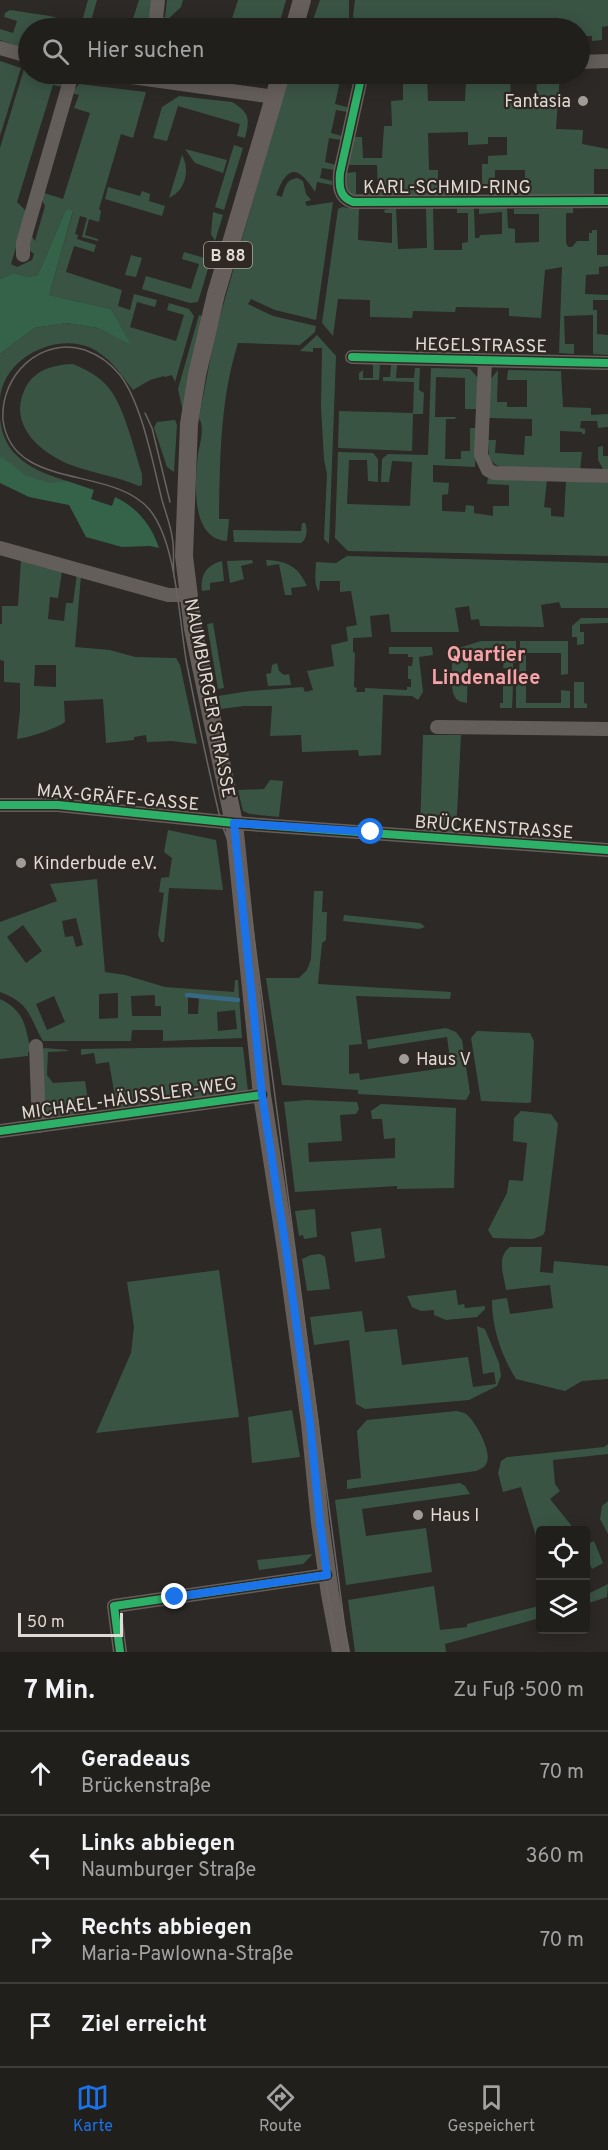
<!DOCTYPE html>
<html lang="de">
<meta charset="utf-8">
<style>
:root{--surface:#211f1c;--page:#2d2c29;--text:#f1f3f6;--muted:#a2a2a3;--line:#3e3d3b;--accent:#1a73e8}
body{margin:0;font-family:Overpass,sans-serif;background:var(--page);color:var(--text)}
.controls{position:absolute;right:18px;bottom:18px;display:grid;overflow:hidden;border-radius:6px;box-shadow:0 3px 15px #0003}
.controls button{width:54px;height:54px;display:grid;place-items:center;padding:0;border:0;border-bottom:2px solid var(--line);background:var(--surface);color:var(--text);font:30px sans-serif}
.scale{position:absolute;left:18px;bottom:15px;width:105px;box-sizing:border-box;padding-left:6px;border:3px solid #dfdad5;border-top:0;font-size:16px;line-height:21px;white-space:nowrap;color:#dfdad5;-webkit-text-stroke:4px #302822;paint-order:stroke}
.stop{position:absolute;width:18px;height:18px;margin:-14px;border:4px solid #1a73e8;border-radius:50%;background:#fff}
.stop.end{background:#1a73e8;border-color:#fff;box-shadow:0 2px 6px #0008}
.list{margin:0;padding:0;list-style:none}
h2{display:flex;justify-content:space-between;align-items:center;height:78px;margin:0;padding:0 24px;font-size:26px}
h2 small{font-size:20px;font-weight:400;color:var(--muted)}
.list li{display:grid;grid-template-columns:39px 1fr auto;gap:18px;align-items:center;box-sizing:border-box;height:84px;padding:0 24px;border-top:2px solid var(--line)}
.list b{display:block;font-size:22px;white-space:nowrap}
.list p{margin:0;font-size:20px;white-space:nowrap;color:var(--muted)}
.list em{font-size:20px;font-style:normal;color:var(--muted)}
.icon{flex:none;width:33px;height:33px;fill:none;stroke:currentColor;stroke-width:2;stroke-linecap:round;stroke-linejoin:round}
.map{position:relative;flex:none;width:608px;height:1652px;overflow:hidden}
.search{position:absolute;background:var(--surface);box-shadow:0 3px 15px #0003;left:18px;right:18px;top:18px;height:66px;display:flex;align-items:center;gap:15px;box-sizing:border-box;padding:0 21px;border-radius:33px;color:var(--muted);font-size:22px}
.sheet{height:414px;background:var(--surface)}
nav{display:flex;justify-content:space-around;align-items:center;box-sizing:border-box;height:84px;border-top:2px solid var(--line);background:var(--surface);font-size:16px;color:var(--muted)}
nav a{display:grid;justify-items:center;gap:3px}
nav .on{color:var(--accent)}
.map>svg:first-child{display:block}
</style>
<div class="map">
<svg width="608" height="1652" viewBox="0 0 608 1652">
<rect width="100%" height="100%" fill="#2c2926"/>
<g fill="#3a5444" fill-rule="evenodd">
<polygon points="88,0 97,0 89,28 28,28 28,50 0,40 0,29 13,33 17,21 4,17 5,13 10,10 50,16 81,25"/>
<polygon points="139,0 155,0 152,28 130,28"/>
<polygon points="167,0 183,0 181,7 165,22 170,28 158,28 160,17 165,17"/>
<polygon points="238,0 286,0 278,28 229,28"/>
<polygon points="320,0 349,0 349,28 310,28"/>
<polygon points="355,0 608,0 608,26 602,27 602,40 592,41 592,36 585,36 584,43 580,43 580,28 356,28 353,16"/>
<polygon points="0,61 21,68 0,136"/>
<path d="M24 69 28 70V74H41L66 81V88L53 85 17 202 27 212 11 264 17 267 32 260 34 254 28 249V231L35 241 45 206 39 194 41 192 63 199 90 113 74 108 79 95 72 93 79 84 146 92 133 138 121 134 99 209 101 211 99 222 89 219 85 235 98 239V241L82 237 87 218 80 216 75 234 78 235 77 239 96 245 94 252 74 246 66 272 122 290 118 306 130 310 134 294 157 300 155 307 137 302 130 327 176 341 184 315 167 310 169 303 189 309 194 316 175 382 172 375 165 377 164 376 150 380 133 390C120 373 109 356 89 347 53 333 3 359 0 399V354L34 328 66 323 98 328 130 344 111 309 49 295 73 212 66 209 38 275 28 277 14 273 0 279V148Z"/>
<polygon points="160,74 258,74 239,79 238,84"/>
<path d="M289 74H342V77L354 80 353 84 340 81 335 104 347 107V112L336 110 331 133 342 136 341 140 329 138 325 162 336 165 334 170 322 168 320 178 332 181V185L317 182 315 192C298 166 288 164 276 195L282 197C285 187 286 179 298 178L303 181 306 194 311 200 305 202 307 206 333 202 316 320 275 310 251 299 248 304 273 316 316 326 315 332 300 345 238 343C220 400 220 460 219 519H229L227 541C190 539 195 482 198 454 200 443 205 428 199 418L215 334Z"/>
<polygon points="397,74 427,74 428,101 465,101 466,78 436,77 436,74 510,74 511,101 536,101 537,80 529,79 529,74 560,74 556,129 583,130 582,144 608,149 608,169 594,169 594,197 495,196 495,191 525,190 525,170 495,170 495,184 482,184 482,164 488,164 488,156 507,155 507,137 488,137 488,144 468,145 468,132 428,133 429,170 438,170 438,191 451,191 452,198 364,198 349,194 346,188 346,173 356,172 356,194 378,193 377,165 347,165 353,137 362,137 363,158 382,158 384,126 392,126 391,101 403,100 403,80 397,79"/>
<path d="M179 96 232 102C250 113 250 119 245 138L237 136 240 124 178 106 167 141 153 138 162 107Z"/>
<polygon points="234,145 243,148 224,210 215,207"/>
<polygon points="185,149 227,160 223,173 195,163"/>
<path d="M182 155C190 170 186 190 169 198Z"/>
<polygon points="108,187 140,196 142,191 150,194 149,201 165,206 162,216 105,199"/>
<polygon points="342,207 359,209 358,240 392,243 392,213 385,213 384,210 396,208 398,249 427,248 426,208 433,208 434,250 462,250 462,243 468,242 468,213 457,213 457,208 474,208 475,238 479,238 480,235 502,234 502,212 479,214 479,208 507,208 508,228 515,229 515,243 539,242 539,214 514,214 514,209 573,208 573,213 566,213 566,243 568,247 572,247 577,241 589,241 589,233 592,233 592,230 597,230 597,255 608,255 608,266 599,267 599,274 586,275 585,294 608,295 608,300 593,300 593,310 597,310 597,334 608,335 608,355 593,354 593,315 564,316 565,344 574,344 574,354 559,353 562,267 545,270 541,318 509,316 509,308 456,307 455,312 413,311 412,318 370,317 370,300 338,299 333,336 322,323 338,209"/>
<polygon points="213,212 223,215 215,241 211,234"/>
<polygon points="184,252 208,259 210,262 198,302 190,303 142,289 146,276 191,289 199,264 182,259"/>
<polygon points="131,255 142,258 136,277 125,275"/>
<polygon points="199,315 203,316 183,412 178,389"/>
<polygon points="317,335 336,356 329,544 324,539 327,474 324,459 321,407 322,348 313,348 313,352 300,351"/>
<path d="M73 364C85 369 99 376 108 387 124 405 134 450 142 474V485L139 486C116 476 91 473 68 464 39 451 9 425 24 391 33 370 52 365 73 364Z"/>
<polygon points="373,364 380,365 379,380 359,380 359,373 363,370 363,378 373,378"/>
<polygon points="391,365 397,365 396,378 414,378 415,368 420,368 419,390 424,393 423,414 413,414 412,451 338,448 339,411 413,413 414,382 383,381 383,377 390,377"/>
<polygon points="431,368 470,369 478,378 477,409 465,409 465,378 436,377 435,417 456,417 455,419 446,419 445,459 461,459 461,451 470,451 470,428 477,428 475,467 433,465 433,482 449,483 448,494 442,495 442,511 465,512 466,505 474,506 474,513 493,516 493,506 509,506 509,485 487,484 488,478 547,480 544,507 551,508 551,516 564,517 566,481 608,483 608,556 348,551 335,538 338,452 373,453 378,459 378,482 368,481 367,460 349,460 347,504 410,506 412,462 392,461 389,482 381,482 382,459 388,454 428,455"/>
<polygon points="498,370 497,402 507,402 507,407 527,407 527,380 507,380 508,370 561,371 563,407 591,408 591,415 608,414 608,427 598,428 597,421 581,421 580,428 585,429 585,434 582,434 582,432 560,431 560,452 582,452 580,470 501,467 496,465 489,458 488,440 496,440 495,453 524,455 525,436 532,436 532,419 489,418 490,380"/>
<path d="M0 418C3 457 34 471 67 481 61 482 53 484 47 483 30 480 11 469 0 456Z"/>
<polygon points="175,420 177,425 174,472 167,467 154,428 157,422"/>
<polygon points="603,446 603,456 608,456 608,470 603,469 598,460 598,447"/>
<path d="M302 523H305C308 530 307 539 301 543L234 542 233 530 301 531Z"/>
<path d="M347 556 608 563V608H561L559 602 541 605 544 627 480 626 479 619 471 620 469 606 455 608 459 632H391L389 614 370 616 372 637 353 638V652L355 653 354 687 357 688 356 692H365V688L407 690V687H411V679H408V666H412L413 657H408V654H389V647H432L433 655 419 657 423 692 418 700 412 696 383 695 381 755 359 756 358 750 302 752 301 735 270 736 272 706H244L221 709 218 696 249 691 303 687 305 692 313 690 307 671 334 666 331 645 348 641 346 627 357 625 351 591 340 592V581H320L319 592C313 583 316 572 316 562L336 563Z"/>
<path d="M21 559 62 571 58 598 50 597 48 619 64 621 66 603H73L77 574 81 576 75 647 110 650 135 657 176 658 180 665 197 744 171 741 147 742 146 735 134 737V740L106 743 103 699 64 701 65 722C56 729 27 738 17 739L20 710V683L4 682V661L0 660V624H2V606H18ZM35 665H56V687L34 686Z"/>
<polygon points="252,560 253,563 241,566 244,579 230,583 227,561"/>
<path d="M266 560C287 561 298 566 307 586L291 588 292 595H285L279 564 267 566Z"/>
<path d="M222 561 224 581 210 583V590L202 591C200 576 206 565 222 561Z"/>
<polygon points="581,618 608,618 608,623 580,624 580,632 584,632 584,644 577,645 577,637 572,637 572,626"/>
<polygon points="213,623 224,688 218,689 207,624"/>
<path d="M481 641H516V663H513V668H503L504 661H507L508 653H504L503 650H468V653L464 652V661H468L467 703C462 702 458 702 455 697 449 688 453 658 453 647H462Z"/>
<polygon points="520,641 568,641 568,674 561,675 561,653 526,653 526,703 561,703 561,690 570,691 570,708 516,708 516,680 519,680"/>
<polygon points="277,663 279,671 284,675 289,674 291,685 268,686 266,674 271,673 272,665"/>
<polygon points="503,681 508,681 508,686 513,686 512,708 500,708 500,703 503,703"/>
<polygon points="574,682 584,682 584,703 587,704 587,708 574,708"/>
<polygon points="423,735 461,735 456,834 420,831"/>
<polygon points="270,780 283,781 279,817 250,814 243,811 238,790 264,789"/>
<polygon points="168,830 216,840 223,890 169,888 164,942 161,942 158,935 164,893 159,892 161,878 169,877 172,858 164,852"/>
<path d="M97 879 105 972 125 975 165 987 234 992 235 980H238L242 1038 163 1041V1030H132L131 1041H43C28 1015 31 1004 0 992V922L57 901 50 884ZM76 918 83 945 76 947 73 936 65 937 62 921ZM23 925 42 951 26 963 7 937ZM118 993V1018L99 1019V994ZM155 995V1006H161V1016H132L131 996ZM54 996 65 1022 47 1030 36 1004ZM188 997H199L198 1014H188ZM235 1010 237 1029 218 1031 217 1012Z"/>
<polygon points="314,891 323,891 322,912 327,912 326,940 322,943 318,984 451,992 450,999 356,996 362,1044 349,1045 349,1074 359,1073 360,1080 451,1067 447,1037 368,1049 367,1040 446,1028 456,1032 462,1040 470,1093 466,1100 358,1094 358,1090 282,1085 266,978 299,978 307,970 311,959"/>
<polygon points="344,915 420,923 425,927 419,929 343,921"/>
<path d="M0 999C25 1011 25 1026 31 1051L28 1052V1056L0 1059Z"/>
<polygon points="477,1031 530,1033 534,1041 531,1102 528,1103 481,1101 471,1038"/>
<polygon points="207,1047 243,1047 248,1092 117,1109 109,1062 96,1064 94,1053 81,1055 81,1049"/>
<polygon points="45,1048 68,1050 68,1051 48,1052 47,1075 53,1083 85,1081 90,1112 48,1118 44,1113 40,1050"/>
<polygon points="306,1100 357,1102 359,1109 356,1114 340,1115 342,1141 308,1143 309,1162 395,1158 395,1138 384,1139 382,1119 372,1119 371,1111 381,1104 456,1108 454,1188 397,1189 397,1186 295,1192 284,1102"/>
<polygon points="521,1111 551,1114 558,1124 545,1231 543,1235 533,1239 493,1238 488,1230 507,1193 509,1180 523,1181 527,1143 513,1141 514,1118"/>
<polygon points="315,1209 317,1237 304,1239 303,1235 299,1236 295,1211"/>
<polygon points="381,1228 385,1258 355,1262 351,1232"/>
<path d="M510 1247H542L540 1272 553 1273 554 1261 608 1266V1379L582 1381 565 1391 516 1379C501 1355 492 1328 492 1300L507 1298 510 1314 553 1308 550 1285 506 1290C504 1276 496 1257 510 1247Z"/>
<polygon points="320,1254 325,1257 330,1289 307,1291 302,1259 311,1255"/>
<polygon points="219,1270 239,1417 96,1433 131,1353 134,1327 127,1282"/>
<polygon points="456,1290 458,1305 464,1304 465,1308 485,1306 485,1309 477,1317 446,1320 434,1315 434,1310 421,1311 412,1307 407,1296"/>
<polygon points="362,1311 365,1332 397,1329 402,1365 468,1357 473,1387 496,1384 494,1372 483,1374 477,1326 485,1329 499,1363 501,1376 497,1386 469,1400 365,1409 356,1404 349,1340 314,1345 310,1317"/>
<polygon points="292,1410 300,1457 252,1463 248,1417"/>
<path d="M456 1411C460 1412 463 1412 466 1414 475 1420 492 1452 487 1462 485 1468 480 1469 476 1471L347 1489V1480L361 1478 357 1431 367 1420Z"/>
<polygon points="608,1444 608,1454 553,1460 555,1484 560,1491 550,1499 575,1530 540,1530 540,1549 521,1487 503,1492 498,1473 501,1461 507,1457 604,1447"/>
<polygon points="460,1483 465,1486 470,1494 362,1509 366,1536 426,1528 432,1572 346,1585 335,1500"/>
<polygon points="608,1501 608,1534 600,1519 602,1506"/>
<polygon points="594,1541 603,1563 592,1569 587,1558 586,1558 586,1545"/>
<polygon points="313,1554 303,1564 259,1570 257,1560"/>
<polygon points="608,1584 607,1597 586,1604 586,1595"/>
<polygon points="434,1586 440,1630 467,1627 467,1624 539,1606 540,1607 540,1618 445,1644 446,1652 355,1652 348,1600"/>
</g>
<g fill="#34634a">
<polygon points="66,209 73,211 49,295 111,309 131,345 98,328 66,323 34,328 0,354 0,279 14,273 28,277 38,275"/>
<path d="M0 456 25 475 49 483 67 481 94 490 91 499 112 506 115 497C137 507 152 526 159 548L150 546 122 547 86 537 69 505 29 497 0 483Z"/>
</g>
<g fill="none" stroke-linecap="round" stroke-linejoin="round">
<polyline stroke="#376984" stroke-width="4.5" points="187,995 238,1000"/>
<g stroke="#645e5b" stroke-width="14">
<polyline points="155,28 158,0"/>
<polyline points="0,48 28,56"/>
<polyline points="580,62 608,61"/>
<polyline points="110,74 275,97"/>
<path d="M362 74 340 173C339 186 339 197 353 202L608 201"/>
<polyline points="23,255 23,243 72,74"/>
<polyline points="352,357 608,363"/>
<polyline points="485,360 481,455 488,470 494,473 608,476"/>
<polyline points="0,548 168,595 189,595"/>
<polyline points="437,727 608,729"/>
<polyline points="0,805 58,805 234,823 608,850"/>
<polyline points="36,1046 39,1126"/>
<polyline points="0,1131 262,1095"/>
<polyline points="120,1652 114,1606 327,1575"/>
</g>
<g stroke="#665e5a" stroke-width="18">
<polyline points="294,28 302,0"/>
<polyline points="281,74 216,294 197,375 189,424 184,556 193,629 234,823 262,1095 286,1249 310,1423 320,1523 330,1594 341,1652"/>
</g>
<g stroke="#686461" stroke-width="1.5">
<polyline points="145,413 152,428 170,502"/>
<path d="M174 577C173 566 174 554 173 543 172 529 166 514 162 500 153 464 142 404 120 375 111 364 99 355 85 350 41 336 0 375 3 420 12 491 111 465 149 509 177 542 179 622 187 665 197 716 208 767 220 818 223 830 229 842 234 854 241 871 246 888 250 906L348 1652"/>
<polyline points="326,1528 324,1567 337,1652"/>
</g>
<defs>
<g id="cycleway">
<path d="M362 74 340 173C339 186 339 197 353 202L608 201"/>
<polyline points="352,357 608,363"/>
<polyline points="0,805 58,805 234,823 608,850"/>
<polyline points="0,1131 262,1095"/>
<polyline points="120,1652 114,1606 327,1575"/>
</g>
</defs>
<use href="#cycleway" stroke="#302822" stroke-width="11"/>
<use href="#cycleway" stroke="#2db169" stroke-width="8"/>
</g>
<g fill="none" stroke-linecap="round" stroke-linejoin="round">
<polyline stroke="#1a73e8" stroke-width="8" points="175,1597 327,1575 320,1523 310,1423 286,1249 262,1095 234,823 371,832"/>
</g>
<g fill="#a09c98" stroke="#302822" stroke-width="2">
<circle cx="583" cy="101" r="6"/>
<circle cx="21" cy="863" r="6"/>
<circle cx="404" cy="1059" r="6"/>
<circle cx="418" cy="1515" r="6"/>
</g>
<g text-anchor="middle" stroke-width="4.5" stroke-linejoin="round" paint-order="stroke">
<rect fill="#302822" stroke="#aaa59f" stroke-width="1.5" x="204" y="242" width="48" height="26" rx="4.5"/>
<g font-size="16" font-weight="bold" fill="#dfdad5">
<text x="228" y="261">B 88</text>
</g>
<g font-size="18" fill="#dfdad5" stroke="#302822" text-anchor="start">
<text x="571" y="107" text-anchor="end">Fantasia</text>
<text x="33" y="869">Kinderbude e.V.</text>
<text x="416" y="1065">Haus V</text>
<text x="430" y="1521">Haus I</text>
</g>
<g font-size="18" fill="#dfdad5" stroke="#302822">
<text x="447" y="193">KARL-SCHMID-RING</text>
<text transform="translate(481 345) rotate(1)" y="6">HEGELSTRASSE</text>
<text transform="translate(210 698) rotate(79)" y="6">NAUMBURGER STRASSE</text>
<text transform="translate(118 797) rotate(5)" y="6">MAX-GRÄFE-GASSE</text>
<text transform="translate(494 827) rotate(4)" y="6">BRÜCKENSTRASSE</text>
<text transform="translate(129 1098) rotate(-8)" y="6">MICHAEL-HÄUSSLER-WEG</text>
</g>
<g font-size="20" font-weight="bold" fill="#f7a3ab" stroke="#302822">
<text x="486" y="661">Quartier<tspan x="486" dy="23">Lindenallee</tspan></text>
</g>
</g>
</svg>
<div class="controls">
<button><svg class="icon" aria-label="locate" viewBox="0 0 24 24"><circle cx="12" cy="12" r="6"/><path d="M12 2v4M12 18v4M2 12h4M18 12h4"/></svg></button>
<button><svg class="icon" aria-label="layers" viewBox="0 0 24 24"><path d="M12 4l9 5-9 5-9-5zM3 14l9 5 9-5"/></svg></button>
</div>
<div class="scale">50 m</div>
<div class="stop" style="left:371px;top:832px"></div>
<div class="stop end" style="left:175px;top:1597px"></div>
<div class="search"><svg class="icon" aria-label="search" viewBox="0 0 24 24"><circle cx="10" cy="10" r="6"/><path d="M15 15l6 6"/></svg>Hier suchen</div>
</div>
<section class="sheet">
<h2>7 Min.<small>Zu Fuß · 500 m</small></h2>
<ul class="list">
<li><svg class="icon" aria-label="ahead" viewBox="0 0 24 24"><path d="M12 20V5M6 11l6-6 6 6"/></svg><div><b>Geradeaus</b><p>Brückenstraße</p></div><em>70 m</em></li>
<li><svg class="icon" aria-label="left" viewBox="0 0 24 24"><path d="M17 20v-9H6M10 6l-5 5 5 5"/></svg><div><b>Links abbiegen</b><p>Naumburger Straße</p></div><em>360 m</em></li>
<li><svg class="icon" aria-label="right" viewBox="0 0 24 24"><path d="M7 20v-9h11M14 6l5 5-5 5"/></svg><div><b>Rechts abbiegen</b><p>Maria-Pawlowna-Straße</p></div><em>70 m</em></li>
<li><svg class="icon" aria-label="arrive" viewBox="0 0 24 24"><path d="M6 21V4h12l-3 4 3 4H6"/></svg><div><b>Ziel erreicht</b></div></li>
</ul>
</section>
<nav>
<a class="on"><svg class="icon" aria-label="map" viewBox="0 0 24 24"><path d="M3 6l6-2 6 2 6-2v14l-6 2-6-2-6 2zM9 4v14M15 6v14"/></svg>Karte</a>
<a><svg class="icon" aria-label="directions" viewBox="0 0 24 24"><path d="M12 3l9 9-9 9-9-9zM9 14v-3h6M13 9l2 2-2 2"/></svg>Route</a>
<a><svg class="icon" aria-label="saved" viewBox="0 0 24 24"><path d="M7 4h10v16l-5-4-5 4z"/></svg>Gespeichert</a>
</nav>
